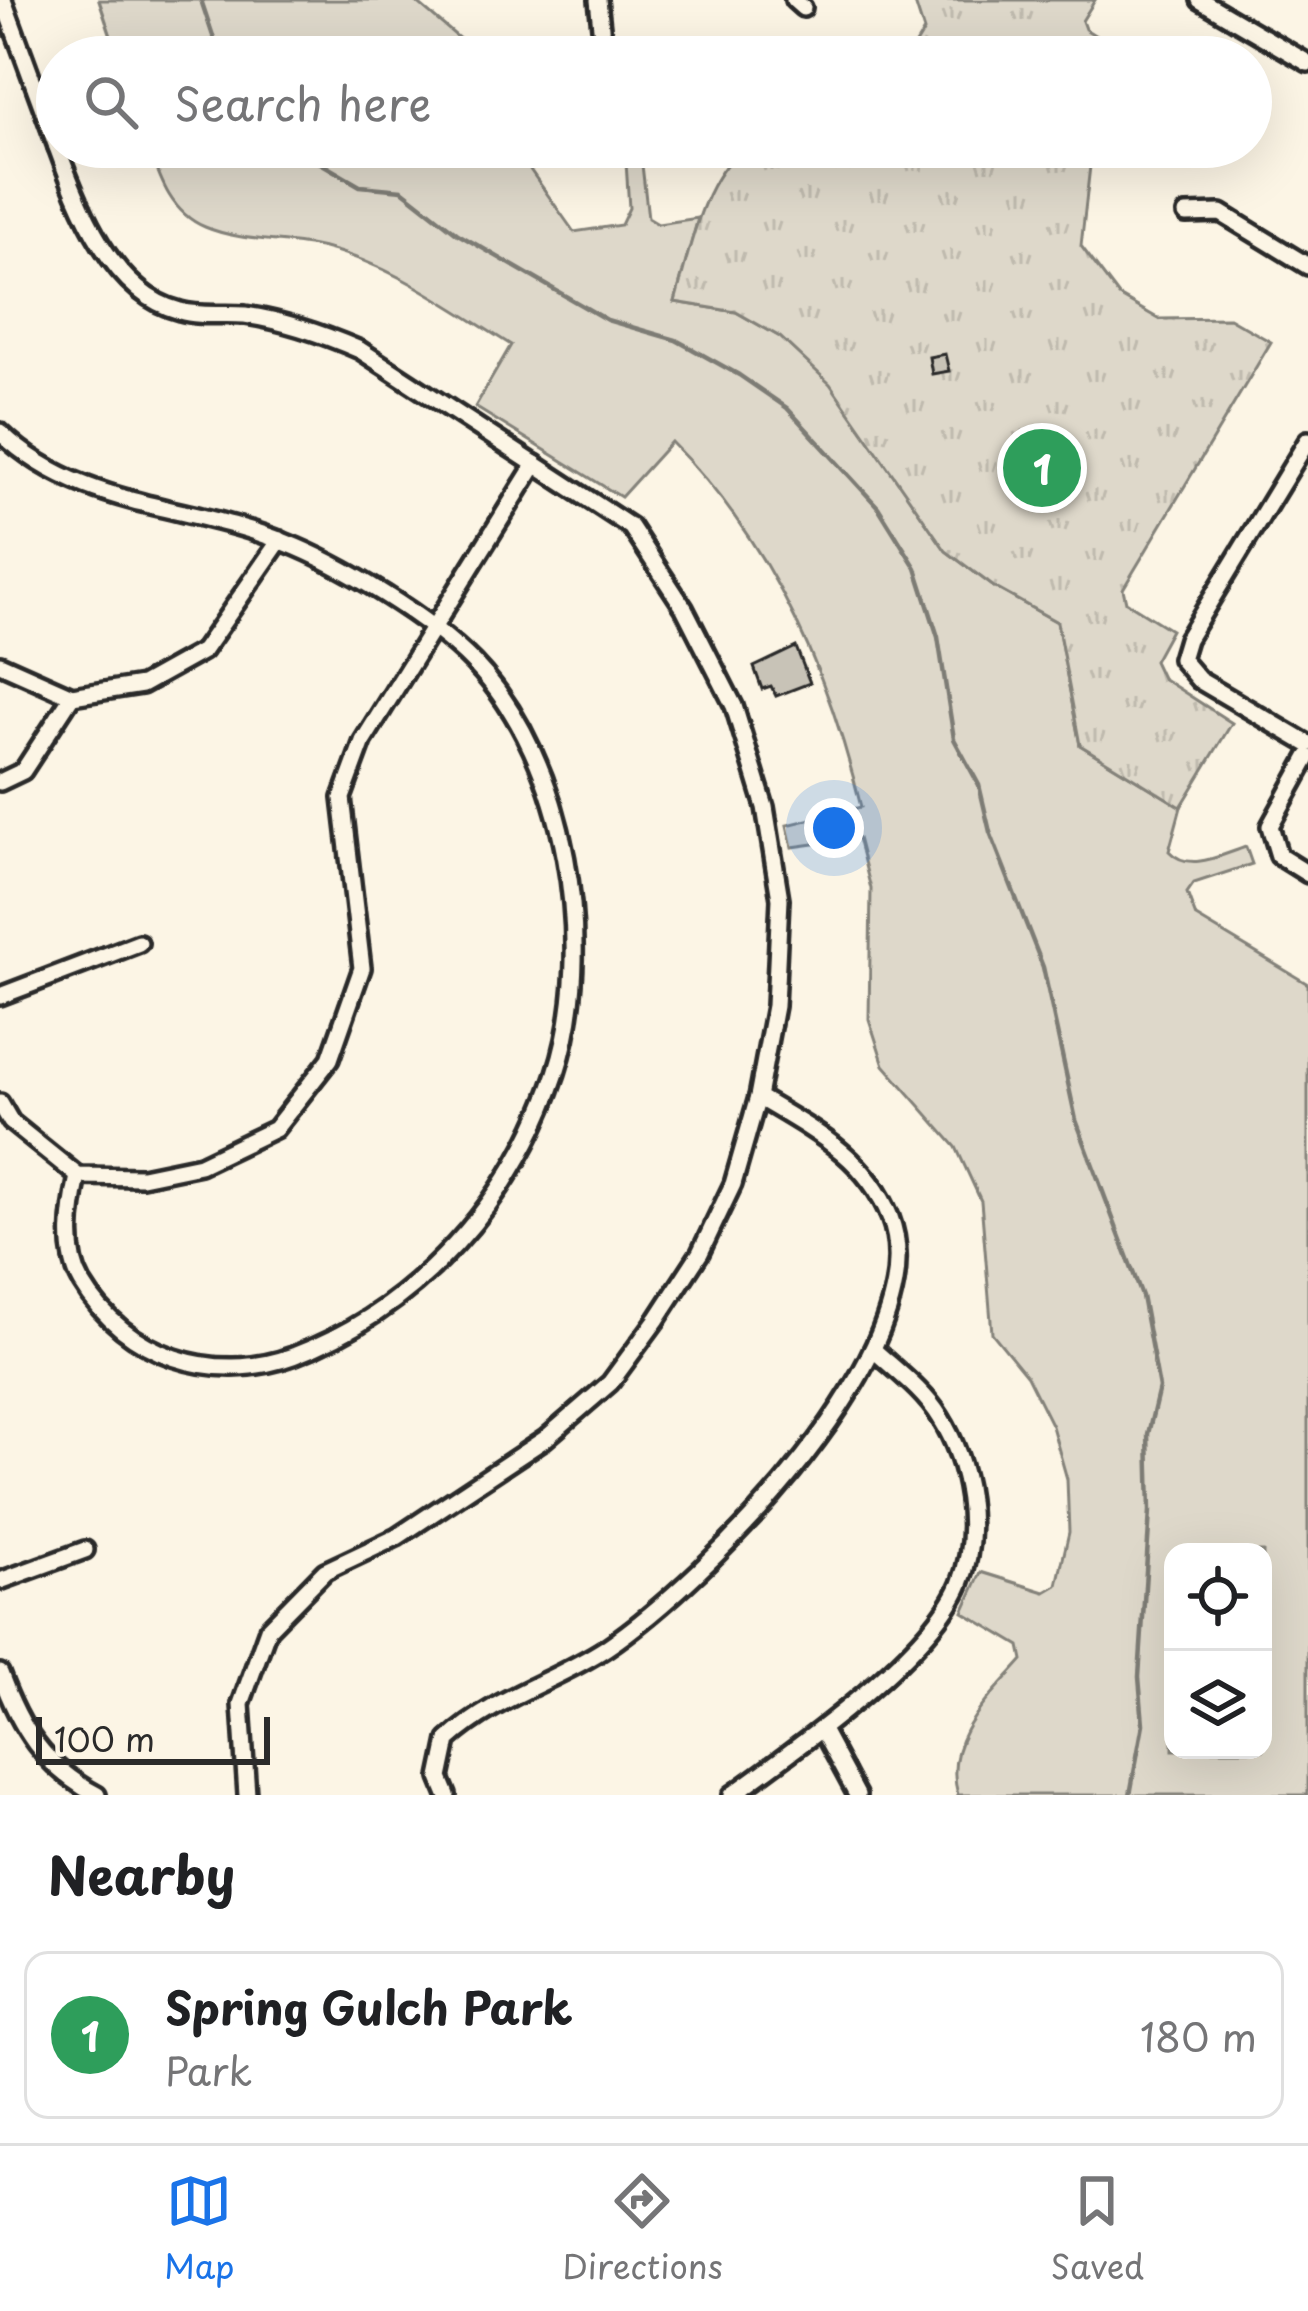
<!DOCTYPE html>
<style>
:root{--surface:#fff;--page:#f6f6f6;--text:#202124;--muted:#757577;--line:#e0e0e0;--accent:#1a73e8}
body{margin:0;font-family:"Playpen Sans",sans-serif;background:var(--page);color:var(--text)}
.controls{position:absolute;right:36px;bottom:36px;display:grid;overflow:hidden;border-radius:24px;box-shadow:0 12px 48px #0002}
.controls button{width:108px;height:108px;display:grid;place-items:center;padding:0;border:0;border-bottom:3px solid var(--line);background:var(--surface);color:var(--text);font:60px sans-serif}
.scale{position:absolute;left:36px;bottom:30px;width:234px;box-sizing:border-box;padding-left:12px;border:6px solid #2b2b2b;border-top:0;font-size:33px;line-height:42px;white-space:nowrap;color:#2b2b2b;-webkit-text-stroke:9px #fcf5e5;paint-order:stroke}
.you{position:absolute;left:834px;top:828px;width:42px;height:42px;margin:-30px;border:9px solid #fff;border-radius:50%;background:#1a73e8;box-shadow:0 0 0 18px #1a73e833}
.badge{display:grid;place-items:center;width:78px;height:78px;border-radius:50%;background:var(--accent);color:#fff;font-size:39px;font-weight:700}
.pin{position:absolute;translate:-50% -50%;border:6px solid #fff;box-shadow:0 3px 12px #0006}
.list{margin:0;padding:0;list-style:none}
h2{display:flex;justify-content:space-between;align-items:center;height:156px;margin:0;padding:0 48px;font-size:51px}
h2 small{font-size:39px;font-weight:400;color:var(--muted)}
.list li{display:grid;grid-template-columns:78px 1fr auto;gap:36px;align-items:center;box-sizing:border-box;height:168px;margin:0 24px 24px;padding:0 24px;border:3px solid var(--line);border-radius:24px}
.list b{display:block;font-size:45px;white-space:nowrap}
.list p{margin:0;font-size:39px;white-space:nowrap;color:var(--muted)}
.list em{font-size:39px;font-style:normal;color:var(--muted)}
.icon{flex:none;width:66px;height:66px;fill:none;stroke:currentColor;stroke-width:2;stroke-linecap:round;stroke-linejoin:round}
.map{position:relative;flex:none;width:1308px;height:1795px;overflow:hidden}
.search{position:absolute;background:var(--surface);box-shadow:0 12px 48px #0002;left:36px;right:36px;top:36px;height:132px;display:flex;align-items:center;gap:30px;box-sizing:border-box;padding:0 42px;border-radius:66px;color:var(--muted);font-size:45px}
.sheet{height:348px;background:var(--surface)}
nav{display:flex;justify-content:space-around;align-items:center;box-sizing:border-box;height:168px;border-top:3px solid var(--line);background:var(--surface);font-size:33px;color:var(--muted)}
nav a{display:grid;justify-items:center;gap:6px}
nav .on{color:var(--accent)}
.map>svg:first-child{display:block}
</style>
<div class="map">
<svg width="1308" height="1795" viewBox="0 0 1308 1795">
<defs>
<pattern id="park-tufts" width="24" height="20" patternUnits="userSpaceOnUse" patternTransform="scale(3)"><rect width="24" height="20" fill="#ded8ca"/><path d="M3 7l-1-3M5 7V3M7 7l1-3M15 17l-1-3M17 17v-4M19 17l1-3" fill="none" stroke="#bfbaae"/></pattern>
</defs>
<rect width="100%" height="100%" fill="#fcf5e5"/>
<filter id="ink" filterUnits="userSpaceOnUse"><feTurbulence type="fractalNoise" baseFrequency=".00833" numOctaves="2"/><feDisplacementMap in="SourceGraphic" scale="24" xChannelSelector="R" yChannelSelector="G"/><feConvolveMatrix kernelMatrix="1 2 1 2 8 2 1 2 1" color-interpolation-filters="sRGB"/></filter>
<g filter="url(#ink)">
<g fill="#ded8ca" stroke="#84827a" stroke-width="3" fill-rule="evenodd">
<polygon points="99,0 414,0 481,57 118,57"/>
<path d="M149 147H514L574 232 621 225 629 208 625 147H640L648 218 658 224 698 218 675 302 736 312 780 337 831 384 946 551 994 587 1057 622 1080 745 1181 807 1169 851C1189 873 1221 855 1246 847L1252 864 1194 883 1187 893 1196 917 1308 984V1795H958C942 1739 989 1699 1023 1660L1020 1646 963 1612 981 1572 1045 1592 1057 1585 1069 1532 1067 1479 1052 1426 1027 1376 992 1333 981 1201 956 1147 884 1065 869 1019 871 889 858 838 792 847 787 825 861 807C828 671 771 541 671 442L621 497 475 407 511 345C451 308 393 265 324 248 287 239 240 242 205 227 171 213 160 179 149 147ZM1173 1552H1263V1750H1173Z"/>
</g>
<g fill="url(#park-tufts)" stroke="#84827a" stroke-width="3">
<polygon points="914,0 1095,0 1082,21 1085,29 1130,57 908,57 924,31"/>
<path d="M744 147H1112L1090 166 1081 246 1119 296 1159 319 1229 318 1271 342 1123 589 1126 602 1171 630 1154 661 1162 678 1232 723 1181 807 1080 745 1057 622 994 587 946 551 830 384 780 337 736 312 675 302C689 253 701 180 744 147Z"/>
</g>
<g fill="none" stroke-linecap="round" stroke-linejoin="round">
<g stroke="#7d7b74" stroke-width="4.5">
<polyline points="201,0 220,57"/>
<polyline points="293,147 360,186 402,190 458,234 607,320 676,340 739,375 787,408 878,507 916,568 938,637 954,739 979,785 990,832 1043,967 1076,1120 1142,1296 1159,1388 1148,1434 1150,1511 1139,1677 1143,1724 1130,1795"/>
</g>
</g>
<g fill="#c8c3b7" stroke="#2b2b2b" stroke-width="3">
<polygon points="945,354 949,371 932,374 929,357"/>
<polygon points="796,647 810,683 776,696 771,686 762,689 754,667"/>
</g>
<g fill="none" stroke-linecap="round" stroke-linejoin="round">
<defs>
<g id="minor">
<polyline points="3,0 57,147"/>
<polyline points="598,0 602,37 611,57"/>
<polyline points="794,0 803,8"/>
<polyline points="1200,0 1308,63"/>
<path d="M57 147C78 205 112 294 180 311 200 317 224 313 245 315 285 321 323 334 360 350L631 527 684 608 734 706 765 807 780 899 775 1006 758 1097 733 1184 700 1253 657 1319 610 1383 545 1439 397 1537 325 1571 268 1629 241 1704 247 1795"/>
<polyline points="1186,214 1221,213 1308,266"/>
<path d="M0 432C79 509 188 503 284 542 343 565 430 618 474 663 568 760 597 949 556 1073 514 1199 418 1309 293 1356 215 1385 125 1356 82 1283 64 1252 71 1209 78 1176"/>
<polyline points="1308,440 1187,639 1181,659 1199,680 1308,744"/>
<polyline points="0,664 72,696 142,685 203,651 280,540"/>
<polyline points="1308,757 1270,826 1279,856 1308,874"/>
<polyline points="0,782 23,771 72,696"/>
<polyline points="0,996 139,943"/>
<polyline points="0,1103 11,1122 78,1176 142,1177 200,1165 275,1129 330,1059 362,968 342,798 363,741 535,464"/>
<polyline points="0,1581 85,1550"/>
<path d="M0 1673C20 1728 44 1767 97 1795"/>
<polyline points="822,1730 857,1795"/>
<path d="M447 1795 440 1778 448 1740C495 1697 554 1682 606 1648 704 1582 941 1348 890 1217 866 1156 811 1129 758 1097"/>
<path d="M732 1795C793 1751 931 1654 960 1584 981 1532 969 1463 940 1417 925 1392 897 1371 876 1352"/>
</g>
</defs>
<use href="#minor" stroke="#2b2b2b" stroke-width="24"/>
<use href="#minor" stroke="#fcf5e5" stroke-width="15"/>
</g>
</g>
</svg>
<div class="controls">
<button><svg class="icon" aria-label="locate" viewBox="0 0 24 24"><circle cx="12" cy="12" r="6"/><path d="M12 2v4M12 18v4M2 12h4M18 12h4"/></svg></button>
<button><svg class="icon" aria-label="layers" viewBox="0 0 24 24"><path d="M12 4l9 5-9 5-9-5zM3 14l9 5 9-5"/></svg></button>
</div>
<div class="scale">100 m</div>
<div class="you"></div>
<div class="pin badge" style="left:1042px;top:468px;background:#2e9e5b">1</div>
<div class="search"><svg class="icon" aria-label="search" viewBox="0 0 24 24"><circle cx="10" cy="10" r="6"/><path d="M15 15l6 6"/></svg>Search here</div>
</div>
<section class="sheet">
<h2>Nearby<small></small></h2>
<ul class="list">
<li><span class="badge" style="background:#2e9e5b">1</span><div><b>Spring Gulch Park</b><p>Park</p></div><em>180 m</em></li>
</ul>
</section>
<nav>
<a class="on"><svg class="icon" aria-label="map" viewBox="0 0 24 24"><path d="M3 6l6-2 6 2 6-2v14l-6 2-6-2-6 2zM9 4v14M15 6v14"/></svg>Map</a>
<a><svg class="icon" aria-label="directions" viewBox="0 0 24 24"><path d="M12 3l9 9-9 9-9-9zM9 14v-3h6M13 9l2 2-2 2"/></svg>Directions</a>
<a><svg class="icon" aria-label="saved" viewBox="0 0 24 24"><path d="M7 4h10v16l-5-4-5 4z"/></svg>Saved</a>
</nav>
